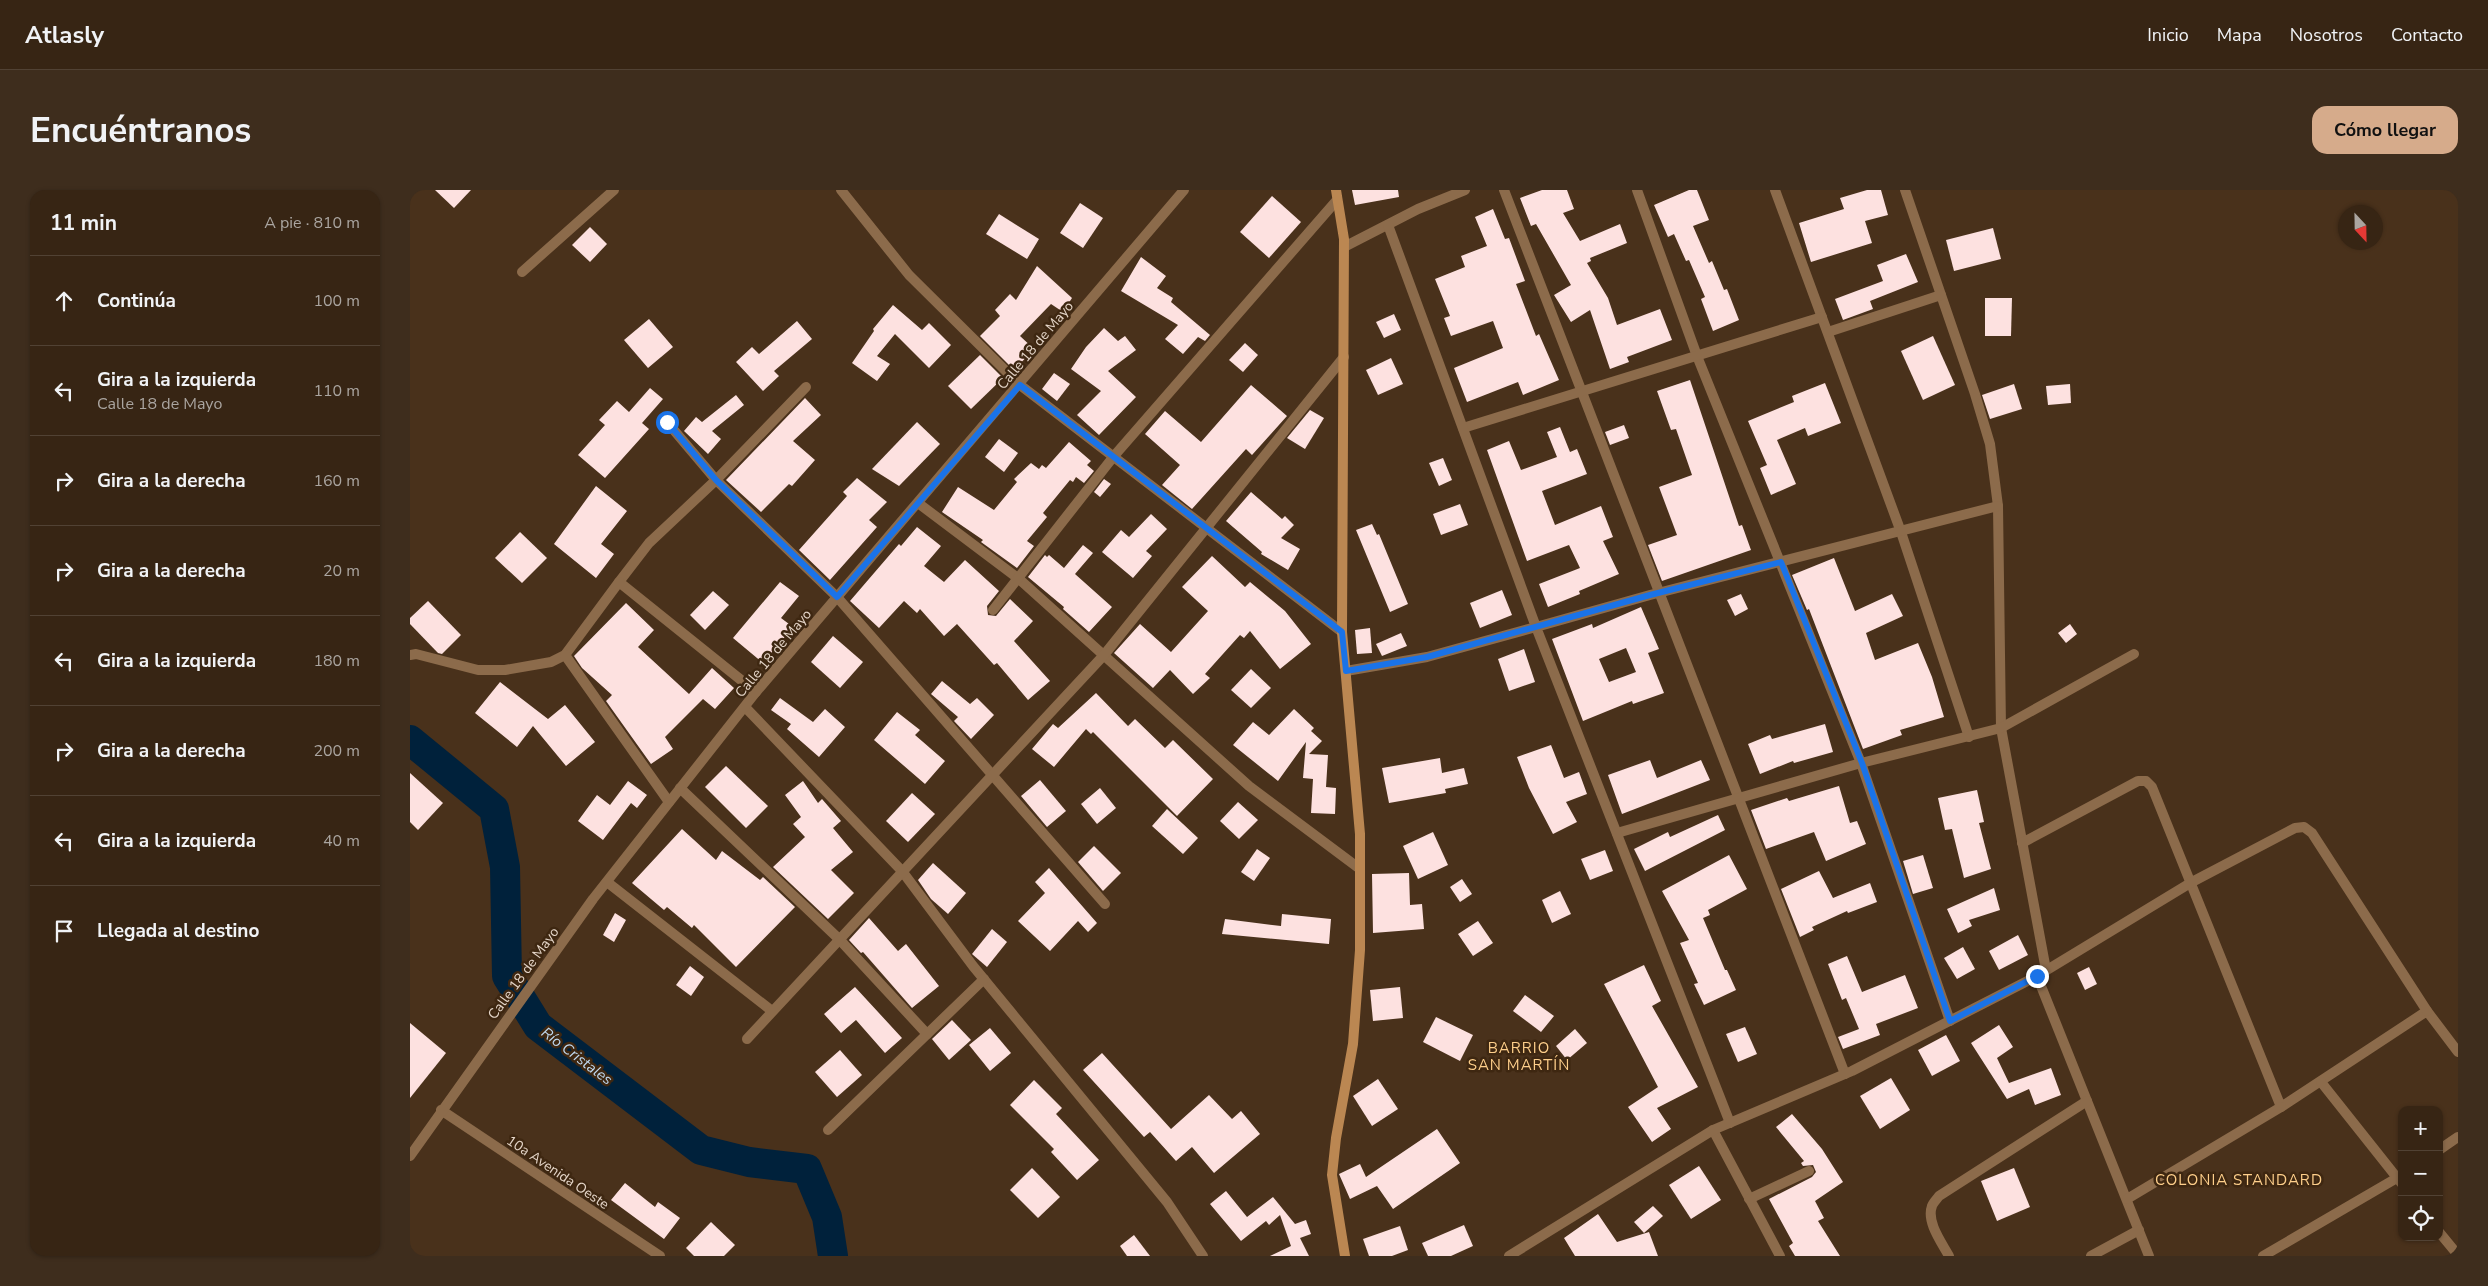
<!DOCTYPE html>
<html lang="es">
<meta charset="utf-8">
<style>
:root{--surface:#372514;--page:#3e2d1d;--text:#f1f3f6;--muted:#aaa5a0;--line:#514234;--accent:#d6ab8b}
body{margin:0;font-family:"Nunito Sans",sans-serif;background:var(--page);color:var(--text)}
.controls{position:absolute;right:15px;bottom:15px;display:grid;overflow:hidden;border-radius:10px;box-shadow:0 1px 4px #0004}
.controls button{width:45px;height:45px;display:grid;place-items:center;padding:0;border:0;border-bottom:1px solid var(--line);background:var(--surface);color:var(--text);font:25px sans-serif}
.compass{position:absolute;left:1928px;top:15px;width:45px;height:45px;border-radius:50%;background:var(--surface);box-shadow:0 1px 4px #0004;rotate:158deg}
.stop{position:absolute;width:15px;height:15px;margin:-11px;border:4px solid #1a73e8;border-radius:50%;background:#fff}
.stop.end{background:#1a73e8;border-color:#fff;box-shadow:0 1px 5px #0008}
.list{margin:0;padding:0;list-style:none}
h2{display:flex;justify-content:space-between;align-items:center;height:65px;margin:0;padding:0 20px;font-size:21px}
h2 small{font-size:16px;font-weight:400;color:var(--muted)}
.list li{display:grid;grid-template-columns:32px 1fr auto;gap:15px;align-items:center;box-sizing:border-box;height:90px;padding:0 20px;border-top:1px solid var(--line)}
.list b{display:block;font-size:19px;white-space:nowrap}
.list p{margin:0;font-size:16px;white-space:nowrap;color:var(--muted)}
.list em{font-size:16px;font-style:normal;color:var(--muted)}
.icon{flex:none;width:28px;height:28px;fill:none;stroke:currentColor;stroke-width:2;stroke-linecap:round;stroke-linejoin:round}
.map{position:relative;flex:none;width:2048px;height:1066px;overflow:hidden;border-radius:15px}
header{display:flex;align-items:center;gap:30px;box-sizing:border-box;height:70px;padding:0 25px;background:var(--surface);border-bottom:1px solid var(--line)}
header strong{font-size:24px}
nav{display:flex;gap:28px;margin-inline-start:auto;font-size:18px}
.intro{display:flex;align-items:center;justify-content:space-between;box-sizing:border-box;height:120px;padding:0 30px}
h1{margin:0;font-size:35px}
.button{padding:12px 22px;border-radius:15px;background:var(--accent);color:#111;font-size:18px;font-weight:700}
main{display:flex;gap:30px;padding:0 30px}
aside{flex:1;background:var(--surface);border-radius:15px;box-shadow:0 1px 4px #0004}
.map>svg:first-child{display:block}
</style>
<header>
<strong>Atlasly</strong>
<nav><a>Inicio</a><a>Mapa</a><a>Nosotros</a><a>Contacto</a></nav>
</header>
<div class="intro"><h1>Encuéntranos</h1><a class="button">Cómo llegar</a></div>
<main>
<aside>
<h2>11 min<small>A pie · 810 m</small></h2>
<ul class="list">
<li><svg class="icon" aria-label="ahead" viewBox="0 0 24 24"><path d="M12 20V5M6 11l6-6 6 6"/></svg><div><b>Continúa</b></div><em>100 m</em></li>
<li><svg class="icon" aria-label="left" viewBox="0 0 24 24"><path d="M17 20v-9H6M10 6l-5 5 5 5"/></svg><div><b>Gira a la izquierda</b><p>Calle 18 de Mayo</p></div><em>110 m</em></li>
<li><svg class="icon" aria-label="right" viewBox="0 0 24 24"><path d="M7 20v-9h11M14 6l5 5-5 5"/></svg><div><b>Gira a la derecha</b></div><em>160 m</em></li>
<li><svg class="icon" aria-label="right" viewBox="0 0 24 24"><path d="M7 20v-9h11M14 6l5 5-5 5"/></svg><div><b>Gira a la derecha</b></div><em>20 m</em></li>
<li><svg class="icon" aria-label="left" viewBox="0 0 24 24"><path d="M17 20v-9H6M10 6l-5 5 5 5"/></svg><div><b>Gira a la izquierda</b></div><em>180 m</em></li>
<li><svg class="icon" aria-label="right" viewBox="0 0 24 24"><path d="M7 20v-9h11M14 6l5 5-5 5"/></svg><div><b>Gira a la derecha</b></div><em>200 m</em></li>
<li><svg class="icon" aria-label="left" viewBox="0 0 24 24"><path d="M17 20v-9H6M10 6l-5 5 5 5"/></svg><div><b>Gira a la izquierda</b></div><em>40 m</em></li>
<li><svg class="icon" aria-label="arrive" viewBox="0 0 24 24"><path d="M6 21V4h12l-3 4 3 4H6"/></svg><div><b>Llegada al destino</b></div></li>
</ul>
</aside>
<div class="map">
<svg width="2048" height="1066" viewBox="0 0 2048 1066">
<rect width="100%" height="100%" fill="#49311b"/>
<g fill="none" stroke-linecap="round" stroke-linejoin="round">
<polyline stroke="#00213b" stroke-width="30" points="0,550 84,619 95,677 97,786 128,836 291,960 339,972 397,979 417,1027 423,1066"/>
</g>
<g fill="#fde1e0" fill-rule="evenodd">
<polygon points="25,0 61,0 44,18"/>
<polygon points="942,0 988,0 989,7 945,15"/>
<polygon points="1132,0 1157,0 1164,19 1153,23 1170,51 1210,34 1217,53 1180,68 1181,71 1177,73 1198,108 1207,135 1250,119 1262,150 1217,167 1219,172 1200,179 1180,120 1161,132 1144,105 1161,95 1126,34 1121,36 1110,8"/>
<polygon points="1279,0 1287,0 1299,30 1283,36 1299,73 1302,71 1314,100 1317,99 1329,130 1303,141 1291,109 1295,107 1279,70 1276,71 1264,44 1258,47 1244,15"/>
<polygon points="1457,0 1471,0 1478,25 1455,31 1462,53 1401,72 1389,33 1434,19 1430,8"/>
<polygon points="862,6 891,32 859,68 830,42"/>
<polygon points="670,13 693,28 673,58 650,43"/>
<polygon points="1083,19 1095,49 1099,48 1115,91 1106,94 1126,146 1129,144 1149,190 1113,205 1108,192 1057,212 1044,178 1093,158 1083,131 1041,146 1034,128 1040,126 1025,89 1055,77 1051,66 1077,56 1065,27"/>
<polygon points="589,24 629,49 617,69 576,44"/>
<polygon points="180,37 197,54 180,72 162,55"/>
<polygon points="1583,38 1591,69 1544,81 1536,50"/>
<polygon points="1496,64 1508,92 1460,111 1463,119 1433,130 1425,109 1473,91 1467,75"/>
<polygon points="731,67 756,86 747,98 763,108 761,112 800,145 795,151 788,147 773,164 755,149 768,135 711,101"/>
<polygon points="627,76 662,108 653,122 641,114 610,146 624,159 604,180 570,146 590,126 585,120 600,104 606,110"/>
<polygon points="1575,108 1602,108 1601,146 1575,146"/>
<polygon points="483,115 512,140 519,133 541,155 519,178 485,144 467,166 480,174 467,191 442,173 464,141 463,139"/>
<polygon points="984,124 991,140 974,148 966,132"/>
<polygon points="239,129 263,157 238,178 214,150"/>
<polygon points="387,131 402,149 364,181 369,186 353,201 326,172 342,157 349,164"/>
<polygon points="694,138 708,151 715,146 726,160 698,181 726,207 689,245 667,225 691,201 661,179 676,157"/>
<polygon points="1523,146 1545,195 1513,210 1491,161"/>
<polygon points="835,153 848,165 833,182 819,170"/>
<polygon points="570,165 593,188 561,219 538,196"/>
<polygon points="981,168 993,194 968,205 956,180"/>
<polygon points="644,183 660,194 647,211 632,199"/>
<polygon points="1280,190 1329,336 1332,335 1341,360 1252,391 1238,355 1267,345 1249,297 1282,285 1266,239 1261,240 1247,201"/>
<polygon points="1415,193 1431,233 1398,246 1395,238 1367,250 1386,294 1361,305 1350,278 1357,275 1338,231 1384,212 1382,206"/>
<polygon points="1604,194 1612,219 1580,229 1572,205"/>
<polygon points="1660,194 1661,213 1638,215 1636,196"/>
<polygon points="841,195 877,226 842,265 836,259 782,319 752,295 770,275 735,244 755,221 791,252"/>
<polygon points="240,198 253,209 232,233 239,239 195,288 168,265 195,235 189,230 207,211 219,222"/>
<polygon points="326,205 334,215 302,241 311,249 298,264 274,241 286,227 292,232"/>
<polygon points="395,208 411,225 383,251 405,270 382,296 379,294 351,322 316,290"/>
<polygon points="900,220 914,228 895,259 877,248"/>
<polygon points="507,232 530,254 489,296 462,279"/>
<polygon points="1214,235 1219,248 1200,255 1195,242"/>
<polygon points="1150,237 1160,262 1167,259 1177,284 1132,301 1145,335 1191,316 1203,347 1193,351 1209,384 1169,401 1170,404 1138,417 1129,394 1170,378 1159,355 1117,371 1077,260 1099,251 1111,280 1147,267 1137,242"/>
<polygon points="589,249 608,263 594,282 575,267"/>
<polygon points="659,252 681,271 677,275 684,281 674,293 666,287 663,292 660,290 633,323 637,327 617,351 624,356 607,378 571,352 573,350 532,322 548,297 584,320 607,292 604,289 621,273 629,279 632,275 636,278"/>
<polygon points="1033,268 1042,290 1029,296 1019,273"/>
<polygon points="447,288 477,312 459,330 467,337 420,390 389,360 437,306 433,302"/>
<polygon points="694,289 701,294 690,307 684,302"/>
<polygon points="186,296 217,321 191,354 204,364 186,388 144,354"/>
<polygon points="841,302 872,329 875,326 884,335 871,348 890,359 878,380 851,364 852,362 816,331"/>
<polygon points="1050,314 1058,335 1031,345 1023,324"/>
<polygon points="741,324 757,339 736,361 742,366 723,388 692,362 711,340 719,347"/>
<polygon points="962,334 967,345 969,344 998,414 980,422 946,340"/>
<polygon points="507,337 531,356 514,376 534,392 555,370 589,401 577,416 578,425 586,426 600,409 623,431 604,451 640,491 618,510 587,473 584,475 547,434 534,446 510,419 507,423 494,411 469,438 440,411 489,354 491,356"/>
<polygon points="110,342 137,368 112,393 85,368"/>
<polygon points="673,355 683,363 665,384 702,417 679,442 653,419 654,417 618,387 635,365 637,367 639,365 654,378"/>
<polygon points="802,366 835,397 840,392 875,421 901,454 870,479 840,441 834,448 830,445 795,484 800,488 783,504 760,480 743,498 704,463 730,434 761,462 798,421 772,397"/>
<polygon points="1424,368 1445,421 1482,404 1493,426 1456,443 1465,470 1508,453 1522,487 1534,527 1490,540 1492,545 1453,559 1399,419 1397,420 1382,385"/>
<polygon points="370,392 389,406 371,428 383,437 353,473 323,448"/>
<polygon points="1092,400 1102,425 1070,438 1060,413"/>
<polygon points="303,401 319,415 295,440 280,425"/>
<polygon points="1331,404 1338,419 1325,426 1317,410"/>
<polygon points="18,411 51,445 32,464 28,463 0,434 0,428"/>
<polygon points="216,413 244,440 228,457 279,504 302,478 324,498 305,519 293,509 255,547 263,559 241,574 196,511 202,505 172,478 164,466"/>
<path d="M1231 417 1249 459 1238 463 1254 503 1223 514 1222 511 1173 531 1142 449 1182 434 1183 438ZM1216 458 1226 482 1199 492 1189 469Z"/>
<polygon points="1660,434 1667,444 1656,453 1648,443"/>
<polygon points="960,438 962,463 947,464 945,440"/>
<polygon points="991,443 997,456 972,466 966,454"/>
<polygon points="423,446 453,472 430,498 401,472"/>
<polygon points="1114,459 1125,492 1099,501 1088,469"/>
<polygon points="841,479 861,498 841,518 821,500"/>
<polygon points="532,491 560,514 567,508 584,525 561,549 544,531 548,527 521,504"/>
<polygon points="90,492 138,529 155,515 185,552 156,576 123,536 107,557 65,523"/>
<polygon points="686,503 718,536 725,529 755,558 763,550 803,589 767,626 683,542 681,544 676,539 644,577 622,559 643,534 648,538"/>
<polygon points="370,508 403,532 415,519 435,537 409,567 377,539 381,534 361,520"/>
<polygon points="884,519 904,538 901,541 912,551 899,564 918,565 916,597 926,598 925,624 901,623 903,589 893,588 896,552 868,591 823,555 843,532 859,545"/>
<polygon points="487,522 510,540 505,545 535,571 515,594 464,550"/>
<polygon points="1415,534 1423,562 1384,573 1383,571 1350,584 1338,554 1360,545 1362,549"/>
<polygon points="1141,555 1154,588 1169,582 1177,604 1156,612 1167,632 1143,644 1119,598 1107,567"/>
<polygon points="1030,568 1032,583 1054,578 1058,594 1035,599 1036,603 979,613 972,578"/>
<polygon points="1240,570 1247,588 1291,570 1300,590 1212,624 1198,585"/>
<polygon points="316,576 358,616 336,638 295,597"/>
<polygon points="0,583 33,613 8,640 0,632"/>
<polygon points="630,590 656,621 637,637 611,606"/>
<polygon points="218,591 237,605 227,618 221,613 193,650 168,631 187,605 200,615"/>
<polygon points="393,591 408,613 412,609 431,631 423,638 443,662 421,680 444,703 418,729 363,677 395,647 383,634 391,627 375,605"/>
<polygon points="1429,596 1440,633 1447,631 1456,654 1416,671 1404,642 1356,659 1341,620 1377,608 1379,611"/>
<polygon points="690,598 706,618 687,634 671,614"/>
<polygon points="1567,600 1574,632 1569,633 1581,679 1554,688 1542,639 1535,640 1528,608"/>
<polygon points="502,603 525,624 498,652 476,631"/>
<polygon points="828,612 848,630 829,649 810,631"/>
<polygon points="757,619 788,648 773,664 742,636"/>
<polygon points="1308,625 1315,640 1235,681 1224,659 1258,642 1260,647"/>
<polygon points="272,639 306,670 312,661 350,690 353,687 385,717 326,777 284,735 282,738 257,717 254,720 222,693"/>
<polygon points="1023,642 1038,675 1008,689 993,656"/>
<polygon points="684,656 711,683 693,701 668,672"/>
<polygon points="847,659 860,668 844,691 831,682"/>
<polygon points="1195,660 1203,681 1180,690 1171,669"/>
<polygon points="1319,665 1337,699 1298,720 1300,725 1293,728 1315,780 1317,780 1326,800 1294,815 1284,794 1288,793 1270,753 1279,750 1252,701"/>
<polygon points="1513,665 1523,698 1503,704 1493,671"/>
<polygon points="523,673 556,703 538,724 521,709 508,690"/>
<polygon points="639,678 687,733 678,742 668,731 640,761 608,731 635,703 625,692"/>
<polygon points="1409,681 1423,708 1460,693 1467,712 1438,723 1437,721 1402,737 1404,740 1390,747 1371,699"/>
<polygon points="999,683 1000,715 1012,714 1014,739 963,743 962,684"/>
<polygon points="1052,689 1062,704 1050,712 1040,697"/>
<polygon points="1584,698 1590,720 1559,730 1562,736 1548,743 1537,719"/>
<polygon points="1150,701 1161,724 1142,733 1132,710"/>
<polygon points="205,723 216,730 204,752 193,745"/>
<polygon points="872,724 921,729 919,754 812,744 815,729 871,736"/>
<polygon points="459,728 488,761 496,754 529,796 502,818 453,762 451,763 439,750"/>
<polygon points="1068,731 1083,753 1063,766 1048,744"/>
<polygon points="582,739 597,752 577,777 562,764"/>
<polygon points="1608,745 1618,765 1589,780 1579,761"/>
<polygon points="1553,757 1565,779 1547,789 1534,768"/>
<polygon points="1437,766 1452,802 1495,785 1508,818 1466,834 1470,845 1433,859 1428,847 1449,839 1436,808 1432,810 1418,774"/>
<polygon points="1234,775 1251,811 1242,816 1288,897 1247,918 1261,939 1242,952 1218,917 1248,897 1194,794"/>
<polygon points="280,776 294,787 281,806 266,795"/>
<polygon points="1679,777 1687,794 1675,800 1667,783"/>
<polygon points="445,797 492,848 475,863 446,830 431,843 414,824"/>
<polygon points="990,797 993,828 963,831 960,800"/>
<polygon points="1115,805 1144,826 1131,842 1103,821"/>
<polygon points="1026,827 1063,845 1050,871 1013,852"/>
<polygon points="542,830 561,850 539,870 522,849"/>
<polygon points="0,833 36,863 0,908"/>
<polygon points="1589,835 1603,857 1587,868 1599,893 1641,878 1651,905 1625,915 1619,899 1597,909 1561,853"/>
<polygon points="1335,837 1347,864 1328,872 1316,844"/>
<polygon points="580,838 601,863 580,881 559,855"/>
<polygon points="1165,839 1177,853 1157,870 1146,856"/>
<polygon points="1536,845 1550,871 1522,886 1508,860"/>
<polygon points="430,860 452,885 427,907 405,882"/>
<polygon points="692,863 761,939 799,905 822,929 831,921 850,944 804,983 782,957 766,971 740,942 734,947 673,880"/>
<polygon points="1481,888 1500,920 1470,939 1450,906"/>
<polygon points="968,889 988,919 962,936 943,906"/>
<polygon points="624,890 652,918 646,924 689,970 667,990 641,962 644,959 600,915"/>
<polygon points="1382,924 1412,959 1433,992 1405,1011 1414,1028 1408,1031 1430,1066 1385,1066 1379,1056 1383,1053 1359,1009 1402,987 1406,982 1403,975 1393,976 1391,973 1394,971 1366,937"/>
<polygon points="1027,939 1050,973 983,1019 967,996 940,1009 929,984 950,974 956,987"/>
<polygon points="1289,976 1311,1010 1281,1029 1259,995"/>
<polygon points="622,978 650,1007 628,1028 600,1000"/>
<polygon points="1604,978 1620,1017 1587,1031 1571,991"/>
<polygon points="215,993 245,1017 248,1012 270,1028 254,1049 201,1010"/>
<polygon points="816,1001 837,1027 863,1007 885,1034 896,1030 901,1044 890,1048 899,1066 860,1066 881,1056 870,1025 859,1035 856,1031 831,1051 800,1014"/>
<polygon points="1243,1016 1253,1026 1234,1043 1224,1032"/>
<polygon points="1188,1024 1207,1052 1239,1042 1248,1066 1165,1066 1154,1048"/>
<polygon points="301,1032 325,1055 314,1066 284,1066 276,1058"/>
<polygon points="1054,1035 1063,1056 1041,1066 1018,1066 1012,1053"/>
<polygon points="990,1036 998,1060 982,1066 959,1066 953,1049"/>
<polygon points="724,1045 740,1066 717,1066 710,1056"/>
</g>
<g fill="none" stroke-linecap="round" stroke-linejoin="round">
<g stroke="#8c6b4b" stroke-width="10">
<polyline points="431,0 499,85 610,195 932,442"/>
<polyline points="1094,0 1435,884"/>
<polyline points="1227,0 1287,166 1451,573 1540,831"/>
<polyline points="1365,0 1491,342 1559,547"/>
<polyline points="1495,0 1565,204 1580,254 1588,316 1591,538 1636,780"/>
<polyline points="934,57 1008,19 1055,0"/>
<polyline points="112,82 204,0"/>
<polyline points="1418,142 1531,105"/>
<polyline points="257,232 306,290 427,407 695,714"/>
<polyline points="1053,238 1412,127"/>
<polyline points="508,313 609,389 839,596 950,679"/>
<polyline points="209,392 239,353 306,290 396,197"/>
<polyline points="583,420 704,266 927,10"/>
<polyline points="0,465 6,464 68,480 95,480 141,472 155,465 209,392 346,502"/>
<polyline points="155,465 259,612"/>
<polyline points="936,481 1017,467 1126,437 978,35"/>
<polyline points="335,517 492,681 563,776 757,1012 793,1066"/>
<polyline points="270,598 429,749 517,844"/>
<polyline points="1207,643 1451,573 1591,538 1724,464"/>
<polyline points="1612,653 1728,591 1736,591 1742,597 1871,917 2017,821 2048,862"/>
<polyline points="197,692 362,821"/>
<polyline points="1627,786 1739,1066"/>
<polyline points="337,849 694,465 934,167"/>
<polyline points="1911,892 1992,994"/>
<polyline points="31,920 250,1066"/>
<polyline points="1320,933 1126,437 1240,405 1588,316"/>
<polyline points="418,940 574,789"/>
<polyline points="1303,940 1370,1066"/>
<polyline points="2029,960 2048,947"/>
<polyline points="0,966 183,709 346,502 774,0"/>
<polyline points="1339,1009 1399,981"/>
<polyline points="1717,1009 1871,917"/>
<polyline points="2029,1042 2048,1065"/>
<polyline points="1099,1066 1303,940 1442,881 1627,786 1782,692 1885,638 1894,637 1902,643 2017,821"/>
<path d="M1539 1066C1532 1053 1516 1032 1522 1016 1523 1013 1527 1009 1529 1006L1677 911"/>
<polyline points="1681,1066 1729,1040"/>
<polyline points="1853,1066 1992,985"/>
</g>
<polyline stroke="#bb8752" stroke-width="10" points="926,0 934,49 932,442 950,644 950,760 943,854 926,948 922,985 935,1066"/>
</g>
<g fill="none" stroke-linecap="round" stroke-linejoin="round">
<polyline stroke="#1a73e8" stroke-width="6" points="257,232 306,290 427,407 610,195 932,442 936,481 1017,467 1240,405 1371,372 1452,573 1540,831 1627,786"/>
</g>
<g text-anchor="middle" stroke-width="5" stroke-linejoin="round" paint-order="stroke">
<g font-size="14" fill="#e5d6c9" stroke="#3e2711">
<text transform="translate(625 155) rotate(-50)" y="5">Calle 18 de Mayo</text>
<text transform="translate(363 463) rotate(-50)" y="5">Calle 18 de Mayo</text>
<text transform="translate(113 783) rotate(-54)" y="5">Calle 18 de Mayo</text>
<text transform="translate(148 982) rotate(34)" y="5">10a Avenida Oeste</text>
</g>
<g font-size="15" letter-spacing="1" fill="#fecf8b" stroke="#3e2711">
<text x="1109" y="863">BARRIO<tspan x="1109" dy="17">SAN MARTÍN</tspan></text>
<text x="1829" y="995">COLONIA STANDARD</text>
</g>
<g font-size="15" font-style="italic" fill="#c0daf2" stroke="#3e2711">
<text transform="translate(167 866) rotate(37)" y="5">Río Cristales</text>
</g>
</g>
</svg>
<div class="controls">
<button>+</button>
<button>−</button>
<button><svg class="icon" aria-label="locate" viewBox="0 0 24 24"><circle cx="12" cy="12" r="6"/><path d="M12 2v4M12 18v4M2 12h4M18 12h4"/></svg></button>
</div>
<svg class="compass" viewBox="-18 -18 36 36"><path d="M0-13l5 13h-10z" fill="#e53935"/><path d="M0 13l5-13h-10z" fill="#aaa5a0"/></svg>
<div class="stop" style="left:257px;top:232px"></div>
<div class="stop end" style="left:1627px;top:786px"></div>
</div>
</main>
